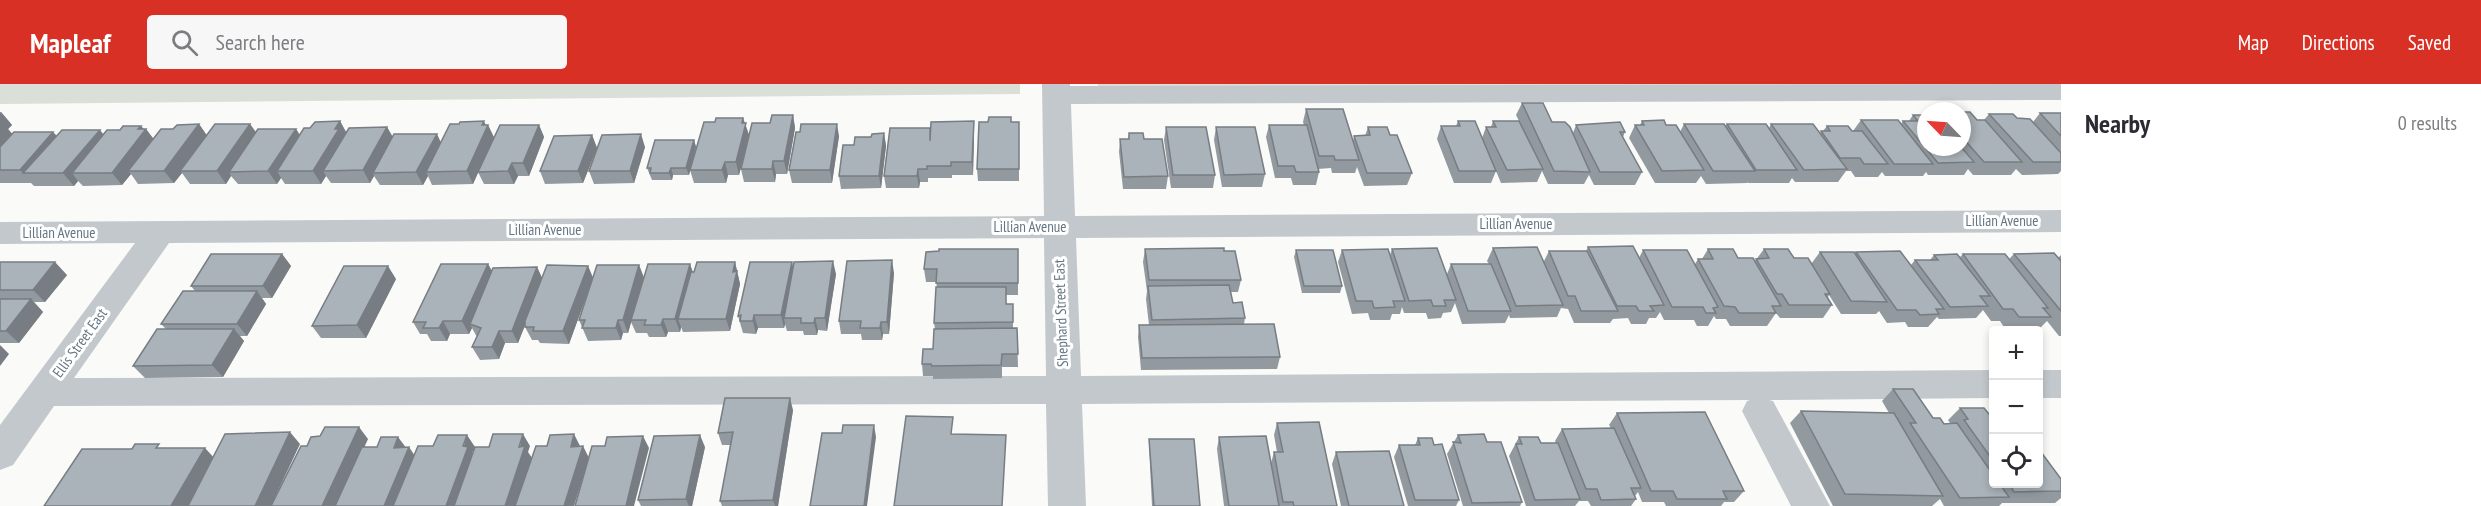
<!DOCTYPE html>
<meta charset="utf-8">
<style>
:root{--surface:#fff;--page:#f7f7f7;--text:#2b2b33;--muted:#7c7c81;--line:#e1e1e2;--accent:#d93025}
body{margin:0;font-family:"PT Sans Narrow",sans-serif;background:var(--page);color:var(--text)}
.controls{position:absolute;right:18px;bottom:18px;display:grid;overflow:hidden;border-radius:6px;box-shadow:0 3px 9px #0003}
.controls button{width:54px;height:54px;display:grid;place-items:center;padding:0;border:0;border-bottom:2px solid var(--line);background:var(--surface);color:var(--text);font:30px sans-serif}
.compass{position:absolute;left:1917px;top:18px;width:54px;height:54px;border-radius:50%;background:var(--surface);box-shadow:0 3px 9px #0003;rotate:295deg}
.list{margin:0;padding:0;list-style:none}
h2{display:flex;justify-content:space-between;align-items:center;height:78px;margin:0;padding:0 24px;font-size:26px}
h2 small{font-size:20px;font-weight:400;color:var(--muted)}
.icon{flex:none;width:33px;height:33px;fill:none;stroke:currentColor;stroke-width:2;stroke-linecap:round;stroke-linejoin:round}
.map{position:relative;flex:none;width:2061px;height:422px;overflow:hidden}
header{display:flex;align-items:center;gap:36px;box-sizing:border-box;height:84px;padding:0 30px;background:var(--accent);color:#fff}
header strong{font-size:28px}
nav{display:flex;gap:33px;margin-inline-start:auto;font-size:21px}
.search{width:420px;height:54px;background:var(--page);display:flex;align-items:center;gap:15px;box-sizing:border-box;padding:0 21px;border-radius:6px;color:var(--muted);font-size:22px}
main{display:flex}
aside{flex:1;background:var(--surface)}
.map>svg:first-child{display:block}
</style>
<header>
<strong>Mapleaf</strong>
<div class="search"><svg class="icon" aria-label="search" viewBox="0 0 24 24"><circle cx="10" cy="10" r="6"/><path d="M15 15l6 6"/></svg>Search here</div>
<nav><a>Map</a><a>Directions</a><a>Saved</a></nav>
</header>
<main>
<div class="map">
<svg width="2061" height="422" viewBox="0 0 2061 422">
<rect width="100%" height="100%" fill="#fafaf8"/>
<g fill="#dadfd7">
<polygon points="0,0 1020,0 1020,10 0,20"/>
<polygon points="1098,0 2061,0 2061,3 1098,2"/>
</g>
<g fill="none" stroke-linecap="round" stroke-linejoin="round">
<g fill="#c3c8cc" fill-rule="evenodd">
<path d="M1042 0H1070V2L2061 0V16L1071 20 1075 132 2061 126V148L1076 154 1081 292 1994 286V314L1769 316 1773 317 1830 422H1791L1742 327 1747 317 1750 316 1082 320 1086 422H1048L1046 320 54 322 13 381 0 386V341L135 159 0 160V138L1044 132ZM1044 154 1046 292 74 294 169 159Z"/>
<rect x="2038" y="286" width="23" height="28"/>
</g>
</g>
<g fill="#929a9f">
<polygon points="1522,19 1552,38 1573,49 1576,41 1625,48 1623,53 1642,88 1635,101 1594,101 1589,91 1584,100 1548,100 1542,87 1537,98 1501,99 1496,87 1491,99 1454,99 1437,55 1441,42 1456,42 1458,37 1482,54 1486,43 1491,43 1493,37 1519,37 1516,31"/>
<polygon points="1306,25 1353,57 1354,52 1365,52 1368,43 1390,51 1412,89 1407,101 1364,102 1357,83 1355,89 1332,89 1331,84 1318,85 1319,88 1316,101 1293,101 1291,94 1275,94 1266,53 1269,41 1304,41 1303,38"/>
<polygon points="0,28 1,28 12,41 8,45 12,50 53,48 57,52 100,46 103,51 120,46 141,42 144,45 146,45 153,55 173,45 199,40 207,52 250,40 256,48 296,45 300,51 310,44 340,37 346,48 387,43 393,53 441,58 485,41 488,41 494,53 539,41 544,53 529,92 518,92 514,100 484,100 478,88 473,100 432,101 428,92 423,101 380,101 374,92 370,99 331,99 326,92 321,100 285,100 281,94 277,100 238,100 231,92 226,100 190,100 182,89 174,99 138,100 131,90 122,101 83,102 78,97 74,102 34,102 31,99 0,99"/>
<polygon points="1962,28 1977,36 1984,36 1989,30 2017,34 2033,38 2040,29 2061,29 2061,87 2058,90 2022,91 2016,85 2011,91 1973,91 1968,85 1964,91 1928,91 1926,88 1923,92 1885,92 1882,88 1878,93 1855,93 1851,87 1846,87 1838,98 1795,98 1792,94 1789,99 1748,99 1747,98 1747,99 1706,100 1701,92 1696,99 1655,99 1629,54 1635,41 1640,41 1642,37 1666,41 1680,48 1684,40 1725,42 1727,40 1769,44 1771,40 1820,49 1821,47 1823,47 1827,42 1853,47 1861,36 1901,40 1903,37 1909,37 1913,31 1926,31 1926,63 1962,63"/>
<polygon points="793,31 795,44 787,90 776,90 775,98 744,98 741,85 770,39"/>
<polygon points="743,34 749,51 739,91 728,91 726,99 694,99 690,86 715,38"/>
<polygon points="974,37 974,50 973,91 952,91 952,94 928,94 928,98 920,98 919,104 886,104 884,92 930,52"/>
<polygon points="1011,38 1019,38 1019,97 978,97 977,85"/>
<polygon points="1166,43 1215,91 1213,104 1171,104 1164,56"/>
<polygon points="1216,43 1265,90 1262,103 1222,103 1214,56"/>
<polygon points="800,48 839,52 832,99 792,99 789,86"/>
<polygon points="884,49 886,62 881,104 841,105 839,92 854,61 871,53"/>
<polygon points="1129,49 1144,55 1168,92 1166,105 1123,105 1119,68 1120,55 1128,55"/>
<polygon points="592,51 597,64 583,99 545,100 540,87"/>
<polygon points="694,56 696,63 689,91 673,91 672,96 652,96 647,84"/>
<polygon points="645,63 634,99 594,100 589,87"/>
<polygon points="1588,163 1639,174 1643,166 1695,180 1698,175 1702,175 1708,165 1738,174 1755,177 1764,165 1811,180 1820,168 1855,169 1856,168 1911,181 1915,176 1930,176 1934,171 1959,174 1963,170 2009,175 2014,170 2058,174 2061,171 2061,252 2059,252 2047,237 2038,246 2006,246 2000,237 1991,237 1983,226 1976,234 1939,235 1937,233 1928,243 1908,243 1905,238 1887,239 1879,227 1876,230 1841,230 1829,211 1828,213 1832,221 1823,234 1780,234 1776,229 1767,242 1730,242 1726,235 1716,235 1714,232 1708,242 1697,242 1694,236 1664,236 1660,228 1656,234 1649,234 1646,240 1631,240 1628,234 1613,235 1610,239 1574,239 1568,225 1561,224 1557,233 1510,234 1509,231 1505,239 1462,240 1455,219 1451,228 1443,229 1441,234 1428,235 1426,229 1404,229 1402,223 1400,230 1392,230 1390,236 1370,236 1368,229 1352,230 1338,178 1342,166 1390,171 1392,165 1447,190 1451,180 1489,180 1487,177 1493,164 1544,177 1549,167 1586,167"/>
<polygon points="1018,165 1018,211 1006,211 1006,220 1013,220 1013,244 1017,244 1018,283 1002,283 1002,294 933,295 933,292 923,292 922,280 933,265 935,245 934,239 937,203 936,198 926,198 924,185 939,167"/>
<polygon points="1145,165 1224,167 1241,196 1238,208 1231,208 1233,219 1245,234 1244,240 1280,273 1277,285 1141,286 1138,253 1139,241 1149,241 1146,215 1147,207 1143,178"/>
<polygon points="1296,166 1342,202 1340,209 1302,209 1294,173"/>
<polygon points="282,170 291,182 272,214 262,214 266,220 247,252 240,252 244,257 223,293 145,294 133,282 166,245 161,240 195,207 191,202"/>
<polygon points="0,178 67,191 45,218 34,218 43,228 19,259 0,259"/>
<polygon points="735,178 740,200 730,247 683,248 681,243 680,248 668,248 666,253 649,253 647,249 636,249 631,238 628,249 623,249 621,256 588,257 579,236 593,194 569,260 540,259 538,256 532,256 525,243 525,241 518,259 505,259 499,275 480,276 472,263 477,253 472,244 469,250 450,250 447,257 431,257 427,250 420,250 413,238 488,180 492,187 537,183 542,194 588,182 593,194 639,181 644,194 690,180 693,188"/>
<polygon points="793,182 836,190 827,247 818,246 817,251 804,251 803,247 787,247 785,240 784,244 758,244 756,250 743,249 738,232"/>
<polygon points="894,189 889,250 883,250 882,256 862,256 861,250 841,250 839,237"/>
<polygon points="396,195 366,254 321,254 312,242"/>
<polygon points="1893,305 1933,334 1944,340 1950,339 1948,336 1960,324 1994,335 1994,399 2038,399 2061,395 2061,414 2055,419 2002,419 1999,422 1944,422 1940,415 1932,422 1833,422 1790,339 1801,327 1889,329 1882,317"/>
<polygon points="793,326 778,422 722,422 720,417 731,361 722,361 718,349"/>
<polygon points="1617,329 1744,407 1734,418 1724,418 1721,422 1666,422 1664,418 1642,418 1638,408 1635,412 1636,415 1631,422 1591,422 1588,417 1579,417 1575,422 1526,422 1509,372 1519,353 1541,359 1556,359 1555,357 1562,345 1611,344 1609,341"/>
<polygon points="1277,339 1337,422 1224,422 1217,365 1219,353 1271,379 1274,368 1277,368 1274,351"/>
<polygon points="1458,351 1487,358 1522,418 1520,422 1463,422 1447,370"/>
<polygon points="1418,354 1434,361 1459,416 1456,422 1408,422 1394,373 1399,361 1415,361"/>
<polygon points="1149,355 1200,422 1152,422 1149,361"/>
<polygon points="705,363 692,422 641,422 638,416"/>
<polygon points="1336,368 1404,422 1341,422 1332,380"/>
</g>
<g fill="#777d82">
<polygon points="1,28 12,41 8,45 14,52 0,72 0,30"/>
<polygon points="793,31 795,44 787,90 784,77"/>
<polygon points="743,34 749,51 739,91 736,78"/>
<polygon points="340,37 347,50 323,87 326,92 321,100 313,87"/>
<polygon points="484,37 487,44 488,41 494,54 473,100 467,87"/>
<polygon points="974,37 974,50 973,91 972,78"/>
<polygon points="199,40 208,53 180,87 182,89 174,99 164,87"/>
<polygon points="250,40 258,52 229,88 231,92 226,100 217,87"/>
<polygon points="837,40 839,52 832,99 830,86"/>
<polygon points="539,41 544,53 529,92 523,79"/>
<polygon points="141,42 145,47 146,45 156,58 128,87 131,90 122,101 112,89"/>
<polygon points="387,43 394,56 373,89 374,92 370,99 363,86"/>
<polygon points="296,45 303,57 277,87 281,94 277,100 268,87"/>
<polygon points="100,46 110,59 72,89 78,97 74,102 63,89"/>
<polygon points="53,48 64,61 23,89 20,86"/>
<polygon points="884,49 886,62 881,104 879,92"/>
<polygon points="437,50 443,63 426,88 428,92 423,101 416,88"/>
<polygon points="641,50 645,63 634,99 630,87"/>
<polygon points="592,51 597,64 583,99 578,87"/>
<polygon points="694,56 696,63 689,91 686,84"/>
<polygon points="773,77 776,90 775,98 772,85"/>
<polygon points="725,78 728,91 726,99 722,86"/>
<polygon points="512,79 518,92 514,100 508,87"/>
<polygon points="671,84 673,91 672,96 669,89"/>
<polygon points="918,85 920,98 919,104 917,92"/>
<polygon points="282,170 291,182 272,214 263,202"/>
<polygon points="892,176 894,189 889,250 887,238"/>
<polygon points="833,177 836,190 827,247 825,234"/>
<polygon points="55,178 67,191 45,218 33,206"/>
<polygon points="735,178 740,200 730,247 726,235 733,188"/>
<polygon points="792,178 795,191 784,234 785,240 784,244 781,231"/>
<polygon points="488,180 495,193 470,240 472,244 469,250 462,237"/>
<polygon points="690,180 694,193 678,235 681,243 680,248 675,235"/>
<polygon points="639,181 644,194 628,249 623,236"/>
<polygon points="388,182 396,195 366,254 357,241"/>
<polygon points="588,182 593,194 569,260 563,247"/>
<polygon points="537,183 543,196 518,259 512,247"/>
<polygon points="257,207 266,220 247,252 237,240"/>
<polygon points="31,215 43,228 19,259 6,247"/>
<polygon points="754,231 758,244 756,250 753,237"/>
<polygon points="815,234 818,246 817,251 814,239"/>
<polygon points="663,235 668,248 666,253 661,241"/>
<polygon points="618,236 623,249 621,256 616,244"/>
<polygon points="443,237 450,250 447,257 439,244"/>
<polygon points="881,238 883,250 882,256 880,244"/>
<polygon points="234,245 244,257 223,293 212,281"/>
<polygon points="499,247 505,259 499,275 492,263"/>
<polygon points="0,261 9,270 0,282"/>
<polygon points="790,314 793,326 778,422 775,422 773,416"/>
<polygon points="874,341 876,353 867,422 864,422"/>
<polygon points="359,343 368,355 338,422 322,422"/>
<polygon points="290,348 300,360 271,422 255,422"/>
<polygon points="523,350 530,362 528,368 532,374 516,422 505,422"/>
<polygon points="574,350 580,362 571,363"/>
<polygon points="467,351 475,363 472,369 476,374 458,422 446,422"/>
<polygon points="700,351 705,363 692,422 689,422 686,415"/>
<polygon points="643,352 649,364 634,422 626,422"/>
<polygon points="398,353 407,365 394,364"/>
<polygon points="583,362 589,374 574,422 564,422"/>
<polygon points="409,363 417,375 398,422 384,422"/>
<polygon points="205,364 216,376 190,422 171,422"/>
</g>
<g fill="#aab3b9" stroke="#777d82" stroke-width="1.5">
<polygon points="1522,19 1543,19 1552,38 1565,38 1570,43 1590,88 1554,87"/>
<polygon points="1306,25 1343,25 1359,76 1335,76 1334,72 1319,72"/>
<polygon points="1962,28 1970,28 1977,36 1985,36 2022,78 1984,78 1962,53"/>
<polygon points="2040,29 2061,29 2061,52"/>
<polygon points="1989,30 2013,30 2017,34 2030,35 2061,69 2061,78 2033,78"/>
<polygon points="772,31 793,31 784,77 773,77 772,85 741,85 752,39 770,39"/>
<polygon points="1913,31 1926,31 1926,63 1961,63 1974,78 1938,79 1903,37 1918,37"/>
<polygon points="989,33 1011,33 1011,38 1019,38 1019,85 977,85 979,38 988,38"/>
<polygon points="716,34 743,34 742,39 746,39 736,78 725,78 722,86 690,86 704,38 715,38"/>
<polygon points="1664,36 1666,41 1676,41 1704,86 1662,87 1635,41 1644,41 1642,37"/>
<polygon points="1861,36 1898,36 1933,80 1894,80"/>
<polygon points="340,37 335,45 339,45 313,87 277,87 304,44 310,44 315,38"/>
<polygon points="484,37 482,41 488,41 467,87 426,88 450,40 459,40 460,38"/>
<polygon points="974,37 972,78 951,78 951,82 927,82 927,85 918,85 917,92 884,92 890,44 930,44 930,57 931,38"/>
<polygon points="1458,37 1475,37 1496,87 1459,87 1441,42 1460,42"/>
<polygon points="1493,37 1519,37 1543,85 1507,86 1486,43 1496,43"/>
<polygon points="1620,38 1625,48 1620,48 1642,88 1600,88 1576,41"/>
<polygon points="199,40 164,87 128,87 161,45 173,45 177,41"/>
<polygon points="215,40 250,40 217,87 180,87"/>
<polygon points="801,40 837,40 830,86 789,86 796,48 800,48"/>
<polygon points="1684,40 1724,40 1755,87 1713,87"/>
<polygon points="1727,40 1766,40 1797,86 1756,86"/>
<polygon points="1771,40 1813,40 1847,85 1804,86"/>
<polygon points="500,41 539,41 523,79 512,79 508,87 478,88"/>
<polygon points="1269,41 1307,41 1319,88 1296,88 1294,82 1278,82"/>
<polygon points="123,42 141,42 138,45 146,45 112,89 72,89 107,46 120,46"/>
<polygon points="1827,42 1848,42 1852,47 1862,47 1888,80 1864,80 1860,74 1840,74 1821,47 1830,47"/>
<polygon points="387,43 363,86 323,87 349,44"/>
<polygon points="1166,43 1206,43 1215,91 1173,91"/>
<polygon points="1216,43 1255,43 1265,90 1224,91"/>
<polygon points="1368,43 1387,43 1390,51 1397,51 1412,89 1367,89 1354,52 1370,51"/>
<polygon points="258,45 296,45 268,87 229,88"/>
<polygon points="62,46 100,46 63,89 23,89"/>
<polygon points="14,48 53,48 20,86 0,86 0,63"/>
<polygon points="884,49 879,92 839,92 843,61 854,61 855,53 871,53 872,50"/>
<polygon points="1129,49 1143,49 1144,55 1162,55 1168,92 1124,93 1120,55 1129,55"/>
<polygon points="394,50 437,50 416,88 373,89"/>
<polygon points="641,50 630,87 589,87 602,51"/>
<polygon points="592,51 578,87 540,87 554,52"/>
<polygon points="655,56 694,56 686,84 671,84 669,89 650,89 651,84 647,84"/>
<polygon points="1633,162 1664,221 1650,222 1654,227 1639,227 1636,222 1617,222 1588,163"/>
<polygon points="1537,163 1563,221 1516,222 1493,164"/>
<polygon points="1224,164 1224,167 1235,167 1241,196 1149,196 1145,165"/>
<polygon points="1437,164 1456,216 1444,216 1446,222 1433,222 1431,216 1409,217 1392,165"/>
<polygon points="939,165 1018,165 1018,199 936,199 937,185 924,185 926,168 939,167"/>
<polygon points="1388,165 1405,217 1393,217 1395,223 1374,224 1372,217 1356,217 1342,166"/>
<polygon points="1708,165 1733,165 1738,174 1753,174 1781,222 1772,222 1776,229 1739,229 1735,223 1724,222 1698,175 1713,175"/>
<polygon points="1764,165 1788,165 1794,174 1808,174 1830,210 1825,210 1832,221 1789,221 1782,210 1777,210 1756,175 1769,174"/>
<polygon points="1296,166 1333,166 1342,202 1304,202"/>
<polygon points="1643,166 1687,166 1718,223 1713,224 1716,229 1706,229 1703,223 1672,223"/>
<polygon points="1549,167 1587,167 1618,227 1581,227 1575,212 1568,212"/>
<polygon points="1900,167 1944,225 1936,225 1939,230 1920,231 1916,226 1897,226 1856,168"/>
<polygon points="1820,168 1854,168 1887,218 1851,217"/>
<polygon points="2054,169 2061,177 2061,227 2014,170"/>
<polygon points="211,170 282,170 263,202 191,202"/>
<polygon points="1957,170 1990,212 1980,212 1988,222 1950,223 1915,176 1938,176 1934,171"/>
<polygon points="1963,170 2005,170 2048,224 2043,224 2051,233 2019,233 2013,225 2003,225"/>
<polygon points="892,176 887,238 881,238 880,244 860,244 861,237 839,237 847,177"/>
<polygon points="833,177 825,234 815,234 814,239 801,239 801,234 784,234 794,178"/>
<polygon points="0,178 55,178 33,206 0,206"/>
<polygon points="697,178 735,178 733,188 737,187 726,235 678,235 691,188 694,188"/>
<polygon points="750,178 792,178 781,231 754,231 753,237 740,237 741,231 738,232"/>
<polygon points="441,180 488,180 462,237 443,237 439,244 423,244 426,238 413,238"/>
<polygon points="648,180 690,180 675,235 663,235 661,241 644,241 646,236 631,236"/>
<polygon points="1451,180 1491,180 1511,227 1468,227"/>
<polygon points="547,181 588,182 563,247 533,247 534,243 525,243 525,237"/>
<polygon points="597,181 639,181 623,236 618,236 616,244 582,244 585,236 579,236"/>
<polygon points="344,182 388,182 357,241 312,242"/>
<polygon points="537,183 512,247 499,247 492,263 472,263 481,244 470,240 493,184"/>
<polygon points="1229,201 1233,219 1242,218 1245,234 1152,236 1148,202"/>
<polygon points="936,203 1006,203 1006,220 1013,220 1013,238 934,239"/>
<polygon points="183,207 257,207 237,240 161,240"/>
<polygon points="0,215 31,215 6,247 0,247"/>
<polygon points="1274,240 1280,273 1142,274 1139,241"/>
<polygon points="1017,244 1018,270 1002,270 1001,281 932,282 931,280 922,280 923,265 933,265 934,245"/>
<polygon points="157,245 234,245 212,281 133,282"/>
<polygon points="1893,305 1913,305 1933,334 1940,334 1944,340 1957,339 1994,392 1994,399 1999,399 2009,413 1960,414 1910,339 1916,339"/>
<polygon points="725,314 790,314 773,416 720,417 733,348 718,349"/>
<polygon points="1960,324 1984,324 1993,335 1994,335 1994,378 1964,336 1968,335"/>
<polygon points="1801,327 1894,329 1943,412 1845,410"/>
<polygon points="1705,328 1744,407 1723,407 1727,415 1677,415 1673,407 1651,407 1617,329"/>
<polygon points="906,332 953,333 951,350 1006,351 1002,422 894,422"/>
<polygon points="1319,338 1337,422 1294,422 1293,418 1283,418 1274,368 1283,368 1277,339"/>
<polygon points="843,341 874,341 864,422 810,422 822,349 842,349"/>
<polygon points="325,343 359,343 322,422 271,422 301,362 307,362 311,353 320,352"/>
<polygon points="1614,344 1641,404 1631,404 1636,415 1601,416 1597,405 1586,405 1562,345"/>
<polygon points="290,348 255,422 188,422 225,350"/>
<polygon points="493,350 523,350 519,363 525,362 505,422 454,422 475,363 489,363"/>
<polygon points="574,350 571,363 583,362 564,422 515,422 536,362 547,362 550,351"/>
<polygon points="1484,350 1487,358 1501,358 1522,418 1472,419 1453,358 1461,359 1458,351"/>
<polygon points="438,351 467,351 463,362 468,363 446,422 393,422 418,362 433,362"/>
<polygon points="700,351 686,415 638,416 654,352"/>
<polygon points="643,352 626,422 575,422 592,362 605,362 607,353"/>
<polygon points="1266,352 1279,422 1229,422 1219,353"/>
<polygon points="381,353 398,353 394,364 409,363 384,422 335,422 362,363 377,363"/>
<polygon points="1519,353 1538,353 1541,359 1558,359 1580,415 1535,416 1516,360 1522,360"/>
<polygon points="1418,354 1432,354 1434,361 1442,360 1459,416 1415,416 1399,361 1420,361"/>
<polygon points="1149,355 1194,355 1200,422 1154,422"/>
<polygon points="135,360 159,360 156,364 205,364 171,422 44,422 82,365 132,365"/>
<polygon points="2038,364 2061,395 2061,407 2014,408 2009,399 2038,399"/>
<polygon points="1389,367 1404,422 1349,422 1336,368"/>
</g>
<g text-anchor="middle" stroke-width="6" stroke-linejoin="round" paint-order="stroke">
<g font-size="15" fill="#657683" stroke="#fff">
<text x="2002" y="142">Lillian Avenue</text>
<text x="1516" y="145">Lillian Avenue</text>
<text x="1030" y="148">Lillian Avenue</text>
<text x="545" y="151">Lillian Avenue</text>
<text x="59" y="154">Lillian Avenue</text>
<text transform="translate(1061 229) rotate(-92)" y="5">Shephard Street East</text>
<text transform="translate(80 259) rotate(-54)" y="5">Ellis Street East</text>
</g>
</g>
</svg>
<div class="controls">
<button>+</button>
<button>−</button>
<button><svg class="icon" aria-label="locate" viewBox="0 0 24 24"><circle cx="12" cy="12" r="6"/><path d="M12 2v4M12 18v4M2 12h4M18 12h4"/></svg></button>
</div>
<svg class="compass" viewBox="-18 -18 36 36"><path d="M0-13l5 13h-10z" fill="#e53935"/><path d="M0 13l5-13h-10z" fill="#7c7c81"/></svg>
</div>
<aside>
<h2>Nearby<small>0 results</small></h2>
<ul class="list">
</ul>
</aside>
</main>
